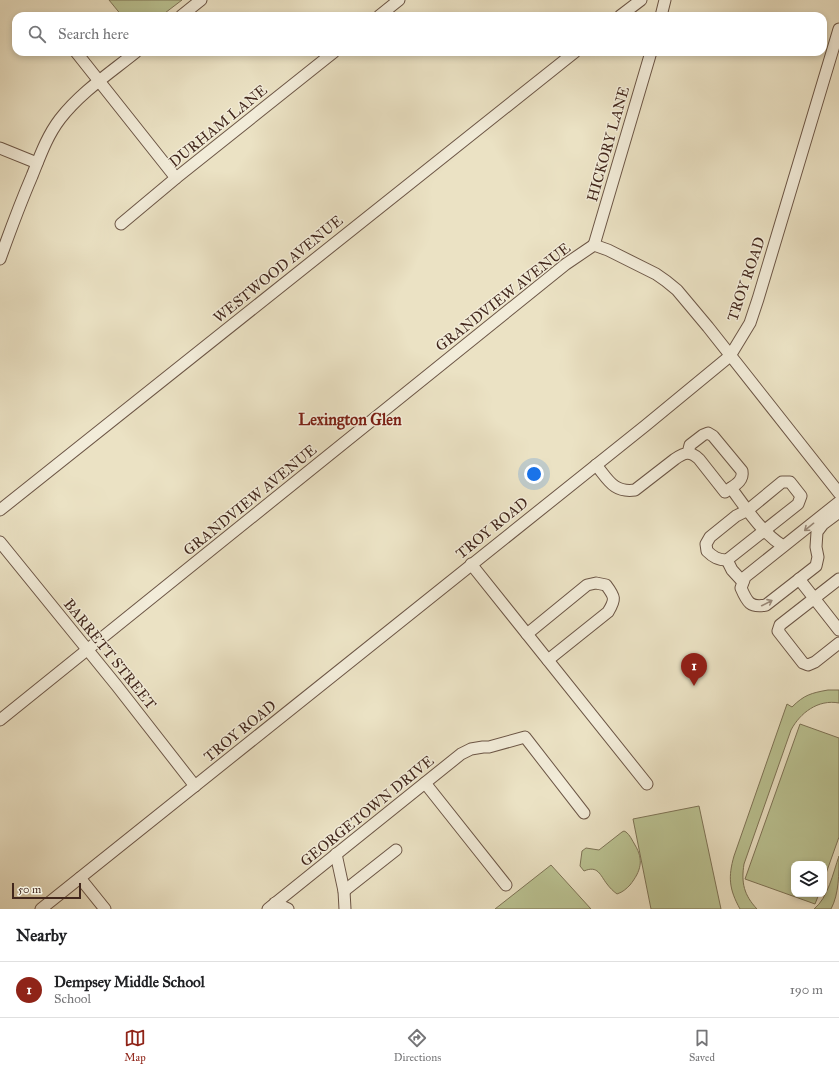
<!DOCTYPE html>
<style>
:root{--surface:#fff;--page:#f6f6f6;--text:#202124;--muted:#757577;--line:#e0e0e0;--accent:#8f2418}
body{margin:0;font-family:"IM FELL Great Primer",serif;background:var(--page);color:var(--text)}
.controls{position:absolute;right:12px;bottom:12px;display:grid;overflow:hidden;border-radius:8px;box-shadow:0 2px 6px #0003}
.controls button{width:36px;height:36px;display:grid;place-items:center;padding:0;border:0;border-bottom:1px solid var(--line);background:var(--surface);color:var(--text);font:20px sans-serif}
.scale{position:absolute;left:12px;bottom:10px;width:69px;box-sizing:border-box;padding-left:4px;border:2px solid #42271c;border-top:0;font-size:11px;line-height:14px;white-space:nowrap;color:#42271c;-webkit-text-stroke:3px #f2ecd9;paint-order:stroke}
.you{position:absolute;left:534px;top:474px;width:14px;height:14px;margin:-10px;border:3px solid #fff;border-radius:50%;background:#1a73e8;box-shadow:0 0 0 6px #1a73e833}
.badge{display:grid;place-items:center;width:26px;height:26px;border-radius:50%;background:var(--accent);color:#fff;font-size:13px;font-weight:700}
.pin{position:absolute;translate:-50% -33px;filter:drop-shadow(0 1px 2px #0008)}
.pin::after{content:'';position:absolute;top:21px;width:14px;height:12px;background:inherit;clip-path:polygon(0 0,100% 0,50% 100%)}
.list{margin:0;padding:0;list-style:none}
h2{display:flex;justify-content:space-between;align-items:center;height:52px;margin:0;padding:0 16px;font-size:17px}
h2 small{font-size:13px;font-weight:400;color:var(--muted)}
.list li{display:grid;grid-template-columns:26px 1fr auto;gap:12px;align-items:center;box-sizing:border-box;height:56px;padding:0 16px;border-top:1px solid var(--line)}
.list b{display:block;font-size:15px;white-space:nowrap}
.list p{margin:0;font-size:13px;white-space:nowrap;color:var(--muted)}
.list em{font-size:13px;font-style:normal;color:var(--muted)}
.icon{flex:none;width:22px;height:22px;fill:none;stroke:currentColor;stroke-width:2;stroke-linecap:round;stroke-linejoin:round}
.map{position:relative;flex:none;width:839px;height:909px;overflow:hidden}
.search{position:absolute;background:var(--surface);box-shadow:0 2px 6px #0003;left:12px;right:12px;top:12px;height:44px;display:flex;align-items:center;gap:10px;box-sizing:border-box;padding:0 14px;border-radius:12px;color:var(--muted);font-size:15px}
.sheet{height:108px;background:var(--surface)}
nav{display:flex;justify-content:space-around;align-items:center;box-sizing:border-box;height:56px;border-top:1px solid var(--line);background:var(--surface);font-size:11px;color:var(--muted)}
nav a{display:grid;justify-items:center;gap:2px}
nav .on{color:var(--accent)}
.map>svg:first-child{display:block}
</style>
<div class="map">
<svg width="839" height="909" viewBox="0 0 839 909">
<rect width="100%" height="100%" fill="#ebe2c4"/>
<filter id="stains"><feTurbulence type="fractalNoise" baseFrequency=".005" numOctaves="4"/><feColorMatrix values="0 0 0 0 .2 0 0 0 0 .09 0 0 0 0 .02 0 0 0 .5 -.17"/></filter>
<radialGradient id="worn" r=".72"><stop offset=".6" stop-color="#630" stop-opacity="0"/><stop offset="1" stop-color="#630" stop-opacity=".3"/></radialGradient>
<g fill="#bac292" stroke="#7e7457">
<polygon points="109,0 182,0 161,16 122,16"/>
<path d="M828 690H839V703C818 699 800 713 791 730L744 864C741 883 744 895 757 909H740C729 889 728 877 734 856L787 704 792 707C804 695 811 693 828 690Z"/>
<polygon points="800,724 839,738 839,837 824,879 824,864 794,864 794,894 819,894 815,904 745,879"/>
<polygon points="699,806 721,909 651,909 633,819"/>
<path d="M624 831 626 832C630 835 632 840 635 845 644 860 641 871 630 885 626 889 623 892 617 894 613 891 610 888 607 884 600 875 598 865 584 871L580 866 582 851 586 848 599 850 622 832Z"/>
<path d="M839 856C839 874 839 894 831 909H814C828 898 833 873 839 856Z"/>
<polygon points="551,865 591,909 495,909"/>
</g>
<g fill="none" stroke-linecap="round" stroke-linejoin="round">
<defs>
<g id="minor">
<polyline points="181,16 201,0"/>
<polyline points="379,16 399,0"/>
<polyline points="620,16 641,0"/>
<polyline points="661,16 665,0"/>
<polyline points="76,52 176,178"/>
<polyline points="0,148 37,163"/>
<polyline points="121,224 176,178 334,52"/>
<polyline points="594,245 608,250 656,274 666,281 677,290 708,327 839,493"/>
<polyline points="594,245 651,52"/>
<path d="M0 259C10 231 20 204 32 176 40 156 47 136 60 119 81 92 110 73 136 52"/>
<path d="M596 465C608 479 613 493 635 490L675 459C685 452 690 451 699 459L725 492C733 486 744 482 742 471L713 436 708 433 703 435 690 445 688 453"/>
<path d="M782 482H790L801 496 798 504 727 560C718 560 713 557 707 551L706 544 710 537 736 516 748 510Z"/>
<path d="M731 488C746 508 761 532 783 546"/>
<path d="M839 502 745 577 741 588C747 602 750 608 766 605L816 566 818 557 816 547 817 532 823 524 839 512"/>
<polyline points="0,510 575,52"/>
<polyline points="0,542 117,686 195,786"/>
<polyline points="727,560 732,570 743,582"/>
<polyline points="471,564 647,784"/>
<polyline points="799,579 839,630"/>
<polyline points="839,579 780,625 778,631 803,663 808,665 815,662 839,643"/>
<path d="M527 634 587 585 596 583 606 585C615 597 616 599 608 612L548 660"/>
<polyline points="0,720 566,264 594,245"/>
<polyline points="425,783 506,885"/>
<polyline points="336,854 344,891 345,909"/>
<polyline points="80,878 105,909"/>
<polyline points="344,891 396,850"/>
<polyline points="275,903 288,909"/>
<polyline points="41,909 645,426 730,356 750,323 758,299 839,29"/>
<polyline points="268,909 461,754 471,749 483,747 489,747 525,737 584,813"/>
</g>
</defs>
<use href="#minor" stroke="#6c5646" stroke-width="13"/>
<use href="#minor" stroke="#f2ecd9" stroke-width="11"/>
</g>
<defs><path id="oneway-shaft" d="M-6 0H5M1.5-3L5.5 0L1.5 3" fill="none" stroke-width="1.6" stroke-linecap="round" stroke-linejoin="round"/></defs>
<g stroke="#9a8a7a">
<use href="#oneway-shaft" transform="translate(809 527) rotate(141)"/>
<use href="#oneway-shaft" transform="translate(767 603) rotate(-27)"/>
</g>
<g text-anchor="middle" stroke-width="3" stroke-linejoin="round" paint-order="stroke">
<g font-size="15" fill="#42271c" stroke="#f2ecd9">
<text transform="translate(218 126) rotate(-39)" y="5">DURHAM LANE</text>
<text transform="translate(608 144) rotate(-74)" y="5">HICKORY LANE</text>
<text transform="translate(278 269) rotate(-39)" y="5">WESTWOOD AVENUE</text>
<text transform="translate(746 279) rotate(-71)" y="5">TROY ROAD</text>
<text transform="translate(503 297) rotate(-38)" y="5">GRANDVIEW AVENUE</text>
<text transform="translate(250 500) rotate(-39)" y="5">GRANDVIEW AVENUE</text>
<text transform="translate(492 528) rotate(-39)" y="5">TROY ROAD</text>
<text transform="translate(110 654) rotate(51)" y="5">BARRETT STREET</text>
<text transform="translate(240 731) rotate(-39)" y="5">TROY ROAD</text>
<text transform="translate(367 811) rotate(-39)" y="5">GEORGETOWN DRIVE</text>
</g>
<g font-size="16" font-weight="bold" fill="#7a1f14" stroke="#f2ecd9">
<text x="350" y="425">Lexington Glen</text>
</g>
</g>
<rect width="100%" height="100%" filter="url(#stains)"/>
<rect width="100%" height="100%" fill="url(#worn)"/>
</svg>
<div class="controls">
<button><svg class="icon" aria-label="layers" viewBox="0 0 24 24"><path d="M12 4l9 5-9 5-9-5zM3 14l9 5 9-5"/></svg></button>
</div>
<div class="scale">50 m</div>
<div class="you"></div>
<div class="pin badge" style="left:694px;top:686px">1</div>
<div class="search"><svg class="icon" aria-label="search" viewBox="0 0 24 24"><circle cx="10" cy="10" r="6"/><path d="M15 15l6 6"/></svg>Search here</div>
</div>
<section class="sheet">
<h2>Nearby<small></small></h2>
<ul class="list">
<li><span class="badge">1</span><div><b>Dempsey Middle School</b><p>School</p></div><em>190 m</em></li>
</ul>
</section>
<nav>
<a class="on"><svg class="icon" aria-label="map" viewBox="0 0 24 24"><path d="M3 6l6-2 6 2 6-2v14l-6 2-6-2-6 2zM9 4v14M15 6v14"/></svg>Map</a>
<a><svg class="icon" aria-label="directions" viewBox="0 0 24 24"><path d="M12 3l9 9-9 9-9-9zM9 14v-3h6M13 9l2 2-2 2"/></svg>Directions</a>
<a><svg class="icon" aria-label="saved" viewBox="0 0 24 24"><path d="M7 4h10v16l-5-4-5 4z"/></svg>Saved</a>
</nav>
